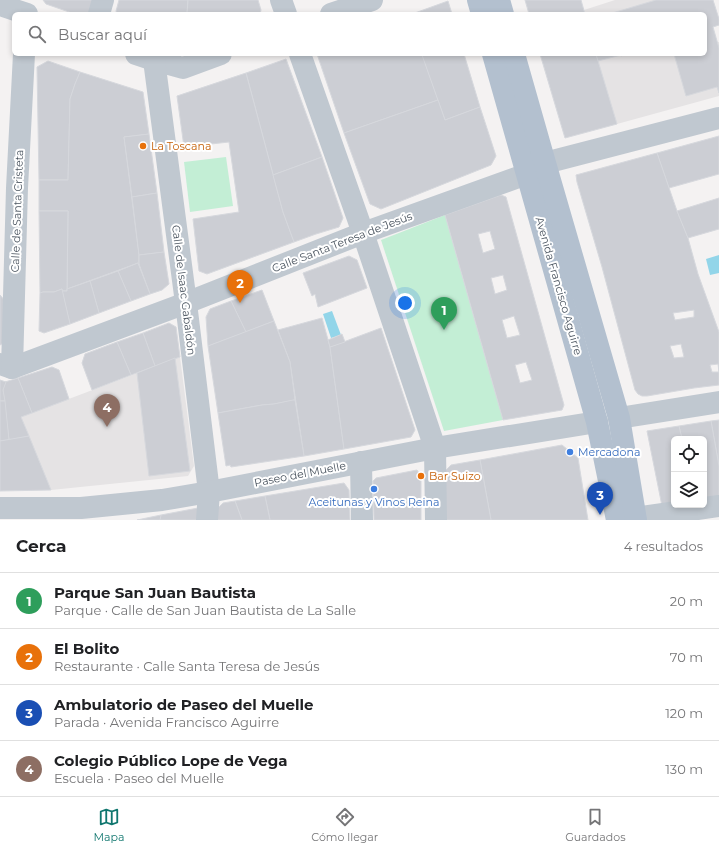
<!DOCTYPE html>
<html lang="es">
<meta charset="utf-8">
<style>
:root{--surface:#fff;--page:#f6f6f6;--text:#202124;--muted:#757577;--line:#e0e0e0;--accent:#0f766e}
body{margin:0;font-family:Montserrat,sans-serif;background:var(--page);color:var(--text)}
.controls{position:absolute;right:12px;bottom:12px;display:grid;overflow:hidden;border-radius:6px;box-shadow:0 2px 6px #0003}
.controls button{width:36px;height:36px;display:grid;place-items:center;padding:0;border:0;border-bottom:1px solid var(--line);background:var(--surface);color:var(--text);font:20px sans-serif}
.you{position:absolute;left:405px;top:303px;width:14px;height:14px;margin:-10px;border:3px solid #fff;border-radius:50%;background:#1a73e8;box-shadow:0 0 0 6px #1a73e833}
.badge{display:grid;place-items:center;width:26px;height:26px;border-radius:50%;background:var(--accent);color:#fff;font-size:13px;font-weight:700}
.pin{position:absolute;translate:-50% -33px;filter:drop-shadow(0 1px 2px #0008)}
.pin::after{content:'';position:absolute;top:21px;width:14px;height:12px;background:inherit;clip-path:polygon(0 0,100% 0,50% 100%)}
.list{margin:0;padding:0;list-style:none}
h2{display:flex;justify-content:space-between;align-items:center;height:52px;margin:0;padding:0 16px;font-size:17px}
h2 small{font-size:13px;font-weight:400;color:var(--muted)}
.list li{display:grid;grid-template-columns:26px 1fr auto;gap:12px;align-items:center;box-sizing:border-box;height:56px;padding:0 16px;border-top:1px solid var(--line)}
.list b{display:block;font-size:15px;white-space:nowrap}
.list p{margin:0;font-size:13px;white-space:nowrap;color:var(--muted)}
.list em{font-size:13px;font-style:normal;color:var(--muted)}
.icon{flex:none;width:22px;height:22px;fill:none;stroke:currentColor;stroke-width:2;stroke-linecap:round;stroke-linejoin:round}
.map{position:relative;flex:none;width:719px;height:520px;overflow:hidden}
.search{position:absolute;background:var(--surface);box-shadow:0 2px 6px #0003;left:12px;right:12px;top:12px;height:44px;display:flex;align-items:center;gap:10px;box-sizing:border-box;padding:0 14px;border-radius:6px;color:var(--muted);font-size:15px}
.sheet{height:276px;background:var(--surface)}
nav{display:flex;justify-content:space-around;align-items:center;box-sizing:border-box;height:56px;border-top:1px solid var(--line);background:var(--surface);font-size:11px;color:var(--muted)}
nav a{display:grid;justify-items:center;gap:2px}
nav .on{color:var(--accent)}
.map>svg:first-child{display:block}
</style>
<div class="map">
<svg width="719" height="520" viewBox="0 0 719 520">
<rect width="100%" height="100%" fill="#f4f2f2"/>
<g fill="#e5e3e4">
<polygon points="615,0 713,0 719,19 719,25 713,27 717,42 719,42 719,96 617,124 596,54 705,54 705,14 585,14 584,10"/>
<polygon points="180,357 194,466 188,476 51,490 21,417"/>
</g>
<g fill="#c3eed5">
<polygon points="226,157 233,206 190,212 184,162"/>
<polygon points="445,215 503,420 444,431 381,240"/>
</g>
<g fill="#92d5e9">
<polygon points="719,255 719,273 710,275 706,259"/>
<polygon points="332,311 341,335 331,338 323,314"/>
</g>
<g fill="#ccced4" stroke="#d6d8dd" fill-rule="evenodd">
<polygon points="43,0 95,0 90,14 75,14 46,4"/>
<polygon points="119,0 188,0 187,14 117,14 116,11"/>
<polygon points="188,0 258,0 261,10 260,14 187,14"/>
<polygon points="525,0 581,0 585,14 529,14"/>
<polygon points="656,0 713,0 719,19 719,25 713,27 719,48 719,93 717,87 686,96 674,54 705,54 705,14 609,14"/>
<polygon points="448,1 452,14 412,14"/>
<polygon points="317,54 422,54 438,100 344,133"/>
<polygon points="425,54 464,54 480,107 445,120 422,55"/>
<polygon points="540,54 596,54 617,124 565,138"/>
<polygon points="596,54 627,54 621,56 621,55 598,61"/>
<polygon points="286,59 322,157 273,175 246,73"/>
<polygon points="48,61 80,72 75,84 70,99 68,180 39,180 37,67"/>
<polygon points="80,72 143,92 149,134 124,137 139,255 139,264 138,263 67,289 68,211 39,211 39,180 68,180 70,99 75,84"/>
<polygon points="246,73 283,212 294,242 207,274 199,271 193,219 239,212 229,142 184,147 177,96"/>
<polygon points="438,100 445,120 480,107 496,156 491,165 381,209 370,204 344,133"/>
<polygon points="149,134 157,193 132,197 124,137"/>
<polygon points="719,136 719,174 669,188 657,153"/>
<path d="M657 153 677 211 688 238 698 274 719 332V372L718 364 710 365 712 372H719V385L694 388 647 396H642L638 394 635 390 602 267 577 182 576 175ZM694 310V317L675 320 673 313ZM681 344 684 357 674 358 670 346Z"/>
<polygon points="322,157 343,218 339,227 316,234 294,242 283,212 273,175"/>
<polygon points="157,193 164,252 139,255 132,197"/>
<path d="M501 195 506 197 564 405 562 410 503 420 445 215ZM490 231 495 249 483 253 478 234ZM503 275 507 290 495 294 491 278ZM514 316 520 335 507 338 502 320ZM526 362 532 380 520 383 515 365Z"/>
<polygon points="719,198 719,229 688,238 677,211"/>
<polygon points="39,211 68,211 67,291 62,291 62,289 54,292 43,292 40,293"/>
<polygon points="164,252 169,284 162,290 150,294 139,264 139,255"/>
<polygon points="349,256 357,260 367,288 318,307 315,294 312,296 303,273"/>
<polygon points="138,263 150,294 131,301 118,271"/>
<polygon points="118,271 131,301 99,313 90,281"/>
<polygon points="90,281 99,313 70,324 62,291 67,291 67,289"/>
<polygon points="62,289 70,324 44,333 39,331 40,293 43,292 54,292"/>
<polygon points="262,290 274,321 246,332 231,301"/>
<polygon points="0,295 7,303 5,342 0,345"/>
<polygon points="231,301 246,332 208,346 206,317 210,309"/>
<polygon points="322,318 330,347 344,449 304,456 290,362 278,330"/>
<polygon points="274,321 290,362 295,400 274,404 262,405 218,413 208,346"/>
<polygon points="169,323 176,327 180,357 155,366 143,333"/>
<polygon points="381,328 415,430 411,437 344,449 330,347"/>
<polygon points="143,333 155,366 131,375 117,342"/>
<polygon points="342,334 345,342 330,347 328,340"/>
<polygon points="117,342 131,375 92,390 82,363 85,354"/>
<polygon points="175,358 190,471 149,476 137,373"/>
<polygon points="52,367 59,370 69,399 32,413 18,378"/>
<polygon points="18,378 32,413 21,417 29,436 9,440 3,390 5,382"/>
<polygon points="0,380 6,382 3,390 5,401 0,401"/>
<polygon points="293,400 295,400 304,456 231,467 230,465 226,466 218,413 262,405 274,404"/>
<polygon points="0,401 5,401 9,440 0,441"/>
<polygon points="719,420 719,466 711,421"/>
<polygon points="711,421 719,466 719,497 704,500 704,439 682,439 679,426"/>
<polygon points="679,426 682,439 674,439 674,504 662,506 647,431"/>
<polygon points="29,436 51,490 0,491 0,441"/>
<polygon points="562,445 578,458 588,520 491,520 480,460"/>
<polygon points="480,460 491,520 445,520 445,471 451,465"/>
<polygon points="417,470 421,476 421,520 374,520 373,481 376,478"/>
<polygon points="344,483 349,490 350,520 270,520 265,496"/>
<polygon points="265,496 270,520 242,520 235,501"/>
<polygon points="235,501 242,520 215,520 216,510 223,503"/>
<polygon points="198,508 201,520 160,520 161,515"/>
<polygon points="161,515 160,520 137,520"/>
</g>
<g fill="none" stroke-linecap="round" stroke-linejoin="round">
<g stroke="#c0c8d0" stroke-width="22">
<polyline points="281,0 286,14"/>
<polyline points="0,5 27,14"/>
<polyline points="99,14 103,0"/>
<polyline points="331,14 372,0"/>
<polyline points="136,54 154,60 183,68 221,54"/>
<polyline points="300,54 363,233 435,448 436,520"/>
<polyline points="154,60 186,303 209,492 207,520"/>
<polyline points="545,163 719,118"/>
<polyline points="0,364 12,368 186,303 363,233 527,174"/>
<polyline points="12,368 17,188 24,54"/>
<polyline points="619,418 719,402"/>
<polyline points="361,462 362,520"/>
<polyline points="0,508 81,508 162,500 209,492 435,448 597,422"/>
<polyline points="635,518 719,506"/>
</g>
<g stroke="#b3c0cf" stroke-width="22">
<polyline points="478,0 482,14"/>
<polyline points="499,0 503,14"/>
<polyline points="493,54 597,422 617,520"/>
<polyline points="514,54 545,163 619,418 636,520"/>
</g>
</g>
<g fill="#e8710a" stroke="#fff" stroke-width="1.5">
<circle cx="143" cy="146" r="4"/>
<circle cx="421" cy="476" r="4"/>
</g>
<g fill="#3f7fe0" stroke="#fff" stroke-width="1.5">
<circle cx="570" cy="452" r="4"/>
<circle cx="374" cy="489" r="4"/>
</g>
<g text-anchor="middle" stroke-width="4" stroke-linejoin="round" paint-order="stroke">
<g font-size="11" fill="#c56008" stroke="#fff" text-anchor="start">
<text x="151" y="150">La Toscana</text>
<text x="429" y="480">Bar Suizo</text>
</g>
<g font-size="11" fill="#4a545f" stroke="#fff">
<text transform="translate(17 211) rotate(-88)" y="4">Calle de Santa Cristeta</text>
<text transform="translate(342 242) rotate(-21)" y="4">Calle Santa Teresa de Jesús</text>
<text transform="translate(559 286) rotate(74)" y="4">Avenida Francisco Aguirre</text>
<text transform="translate(184 290) rotate(83)" y="4">Calle de Isaac Gabaldón</text>
<text transform="translate(300 474) rotate(-11)" y="4">Paseo del Muelle</text>
</g>
<g font-size="11" fill="#366cbe" stroke="#fff" text-anchor="start">
<text x="578" y="456">Mercadona</text>
<text x="374" y="506" text-anchor="middle">Aceitunas y Vinos Reina</text>
</g>
</g>
</svg>
<div class="controls">
<button><svg class="icon" aria-label="locate" viewBox="0 0 24 24"><circle cx="12" cy="12" r="6"/><path d="M12 2v4M12 18v4M2 12h4M18 12h4"/></svg></button>
<button><svg class="icon" aria-label="layers" viewBox="0 0 24 24"><path d="M12 4l9 5-9 5-9-5zM3 14l9 5 9-5"/></svg></button>
</div>
<div class="you"></div>
<div class="pin badge" style="left:444px;top:330px;background:#2e9e5b">1</div>
<div class="pin badge" style="left:240px;top:303px;background:#e8710a">2</div>
<div class="pin badge" style="left:600px;top:515px;background:#1a4fb4">3</div>
<div class="pin badge" style="left:107px;top:427px;background:#8d6e63">4</div>
<div class="search"><svg class="icon" aria-label="search" viewBox="0 0 24 24"><circle cx="10" cy="10" r="6"/><path d="M15 15l6 6"/></svg>Buscar aquí</div>
</div>
<section class="sheet">
<h2>Cerca<small>4 resultados</small></h2>
<ul class="list">
<li><span class="badge" style="background:#2e9e5b">1</span><div><b>Parque San Juan Bautista</b><p>Parque · Calle de San Juan Bautista de La Salle</p></div><em>20 m</em></li>
<li><span class="badge" style="background:#e8710a">2</span><div><b>El Bolito</b><p>Restaurante · Calle Santa Teresa de Jesús</p></div><em>70 m</em></li>
<li><span class="badge" style="background:#1a4fb4">3</span><div><b>Ambulatorio de Paseo del Muelle</b><p>Parada · Avenida Francisco Aguirre</p></div><em>120 m</em></li>
<li><span class="badge" style="background:#8d6e63">4</span><div><b>Colegio Público Lope de Vega</b><p>Escuela · Paseo del Muelle</p></div><em>130 m</em></li>
</ul>
</section>
<nav>
<a class="on"><svg class="icon" aria-label="map" viewBox="0 0 24 24"><path d="M3 6l6-2 6 2 6-2v14l-6 2-6-2-6 2zM9 4v14M15 6v14"/></svg>Mapa</a>
<a><svg class="icon" aria-label="directions" viewBox="0 0 24 24"><path d="M12 3l9 9-9 9-9-9zM9 14v-3h6M13 9l2 2-2 2"/></svg>Cómo llegar</a>
<a><svg class="icon" aria-label="saved" viewBox="0 0 24 24"><path d="M7 4h10v16l-5-4-5 4z"/></svg>Guardados</a>
</nav>
